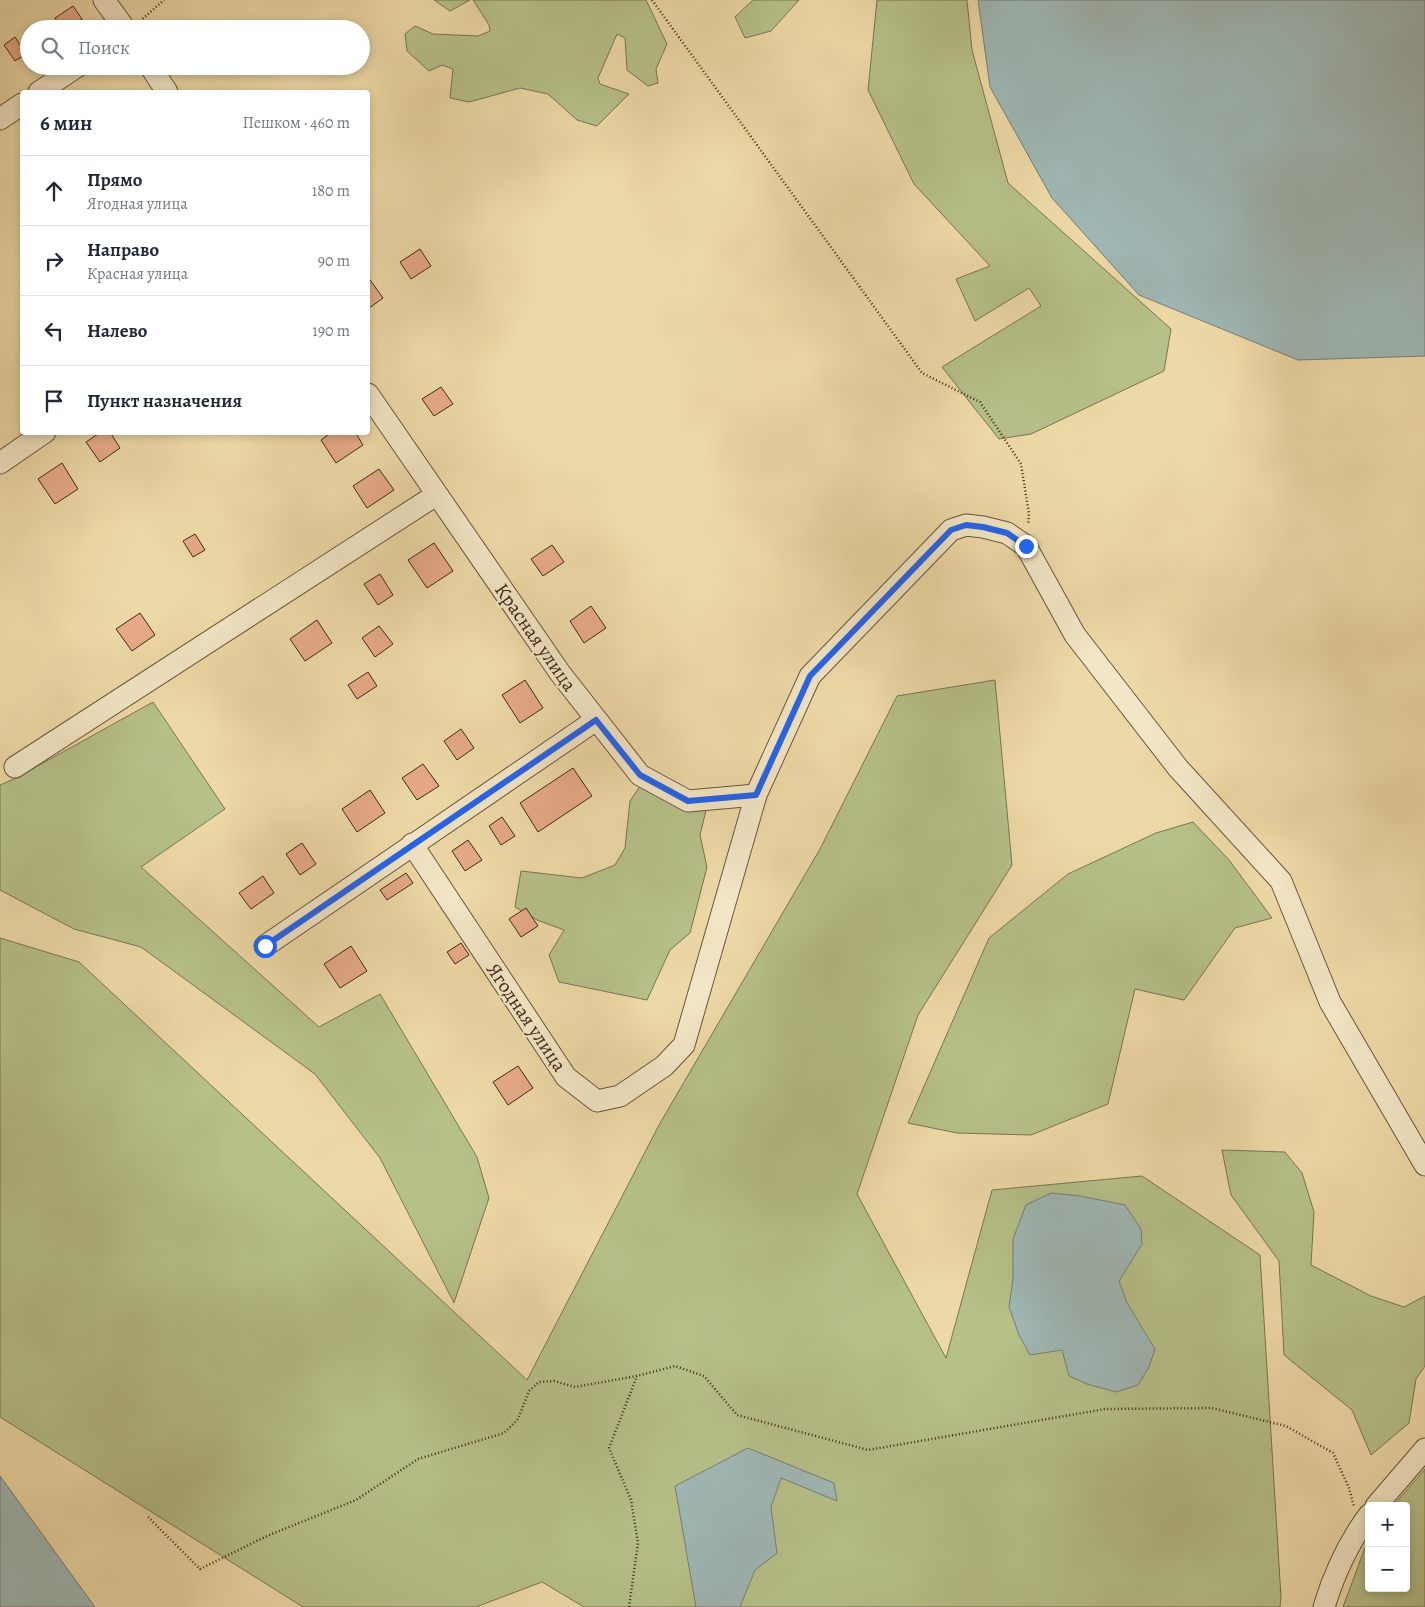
<!DOCTYPE html>
<html lang="ru">
<meta charset="utf-8">
<style>
:root{--surface:#fff;--page:#f2f2f3;--text:#1f2937;--muted:#747a83;--line:#e0e1e3}
body{margin:0;font-family:Alegreya,serif;background:var(--page);color:var(--text)}
.controls{position:absolute;right:15px;bottom:15px;display:grid;overflow:hidden;border-radius:5px;box-shadow:0 2px 8px #0003}
.controls button{width:45px;height:45px;display:grid;place-items:center;padding:0;border:0;border-bottom:1px solid var(--line);background:var(--surface);color:var(--text);font:25px sans-serif}
.stop{position:absolute;width:15px;height:15px;margin:-11px;border:4px solid #2563eb;border-radius:50%;background:#fff}
.stop.end{background:#2563eb;border-color:#fff;box-shadow:0 1px 5px #0008}
.list{margin:0;padding:0;list-style:none}
h2{display:flex;justify-content:space-between;align-items:center;height:65px;margin:0;padding:0 20px;font-size:21px}
h2 small{font-size:16px;font-weight:400;color:var(--muted)}
.list li{display:grid;grid-template-columns:32px 1fr auto;gap:15px;align-items:center;box-sizing:border-box;height:70px;padding:0 20px;border-top:1px solid var(--line)}
.list b{display:block;font-size:19px;white-space:nowrap}
.list p{margin:0;font-size:16px;white-space:nowrap;color:var(--muted)}
.list em{font-size:16px;font-style:normal;color:var(--muted)}
.icon{flex:none;width:28px;height:28px;fill:none;stroke:currentColor;stroke-width:2;stroke-linecap:round;stroke-linejoin:round}
.map{position:relative;flex:none;width:1425px;height:1607px;overflow:hidden}
.search{position:absolute;background:var(--surface);box-shadow:0 2px 8px #0003;left:20px;top:20px;width:350px;height:55px;display:flex;align-items:center;gap:12px;box-sizing:border-box;padding:0 18px;border-radius:28px;color:var(--muted);font-size:19px}
.panel{position:absolute;background:var(--surface);box-shadow:0 2px 8px #0003;left:20px;top:90px;width:350px;height:345px;border-radius:5px}
.map>svg:first-child{display:block}
</style>
<div class="map">
<svg width="1425" height="1607" viewBox="0 0 1425 1607">
<rect width="100%" height="100%" fill="#edd9a7"/>
<filter id="stains"><feTurbulence type="fractalNoise" baseFrequency=".004" numOctaves="4"/><feColorMatrix values="0 0 0 0 .2 0 0 0 0 .09 0 0 0 0 .02 0 0 0 .5 -.17"/></filter>
<radialGradient id="worn" r=".72"><stop offset=".6" stop-color="#630" stop-opacity="0"/><stop offset="1" stop-color="#630" stop-opacity=".3"/></radialGradient>
<g fill="#b6c089" stroke="#7b7451">
<polygon points="434,0 470,0 450,11"/>
<polygon points="473,0 646,0 667,44 656,69 658,83 648,86 627,70 625,38 617,34 598,78 600,84 629,94 597,126 577,120 548,94 520,88 469,102 450,98 453,69 442,65 429,71 407,51 405,34 415,26 433,34 478,36 490,31 489,25"/>
<polygon points="753,0 799,0 771,31 745,38 735,17"/>
<polygon points="877,0 967,0 972,50 1008,183 1171,329 1164,371 1031,434 999,439 942,367 1041,306 1029,288 975,321 956,279 990,266 914,184 868,90"/>
<polygon points="995,680 1012,865 918,1015 857,1194 946,1358 992,1190 1142,1176 1260,1255 1281,1597 1280,1607 584,1607 542,1582 476,1607 303,1607 0,1417 0,938 79,962 527,1380 659,1125 820,849 897,696"/>
<polygon points="153,702 225,809 141,867 319,1027 380,994 477,1157 489,1198 454,1303 380,1158 315,1074 141,947 74,929 0,890 0,785 16,778"/>
<polygon points="642,783 708,802 700,835 707,867 690,933 670,950 647,1000 559,982 549,955 564,930 537,920 515,907 521,871 582,878 615,865 625,848 630,801"/>
<polygon points="1193,822 1229,860 1272,918 1235,928 1184,1000 1135,989 1108,1104 1031,1135 957,1133 908,1123 989,938 1068,874 1156,833"/>
<polygon points="1222,1150 1285,1152 1302,1173 1314,1212 1311,1265 1371,1296 1404,1307 1425,1296 1425,1366 1416,1379 1409,1423 1371,1455 1352,1410 1284,1355 1279,1261 1231,1195"/>
<polygon points="1425,1469 1425,1607 1343,1607 1369,1537 1369,1588 1406,1588 1406,1506 1393,1506"/>
</g>
<g fill="#9fb7b4" stroke="#797d76">
<polygon points="978,0 1425,0 1425,356 1298,360 1139,295 1052,198 990,87"/>
<polygon points="1051,1193 1080,1196 1125,1205 1141,1229 1142,1244 1119,1281 1127,1303 1155,1349 1149,1367 1138,1385 1116,1392 1087,1384 1069,1376 1062,1350 1030,1355 1019,1335 1009,1307 1013,1279 1013,1239 1026,1205"/>
<polygon points="748,1448 834,1483 837,1501 781,1478 771,1507 777,1553 755,1570 740,1607 696,1607 675,1486"/>
<polygon points="0,1476 95,1607 0,1607"/>
</g>
<g fill="#e6aa88" stroke="#402719">
<polygon points="73,6 82,19 68,29 62,29 55,18"/>
<polygon points="15,37 26,54 15,61 4,45"/>
<polygon points="420,249 431,266 411,279 400,262"/>
<polygon points="368,277 383,298 368,309"/>
<polygon points="441,387 453,404 434,416 422,399"/>
<polygon points="101,432 110,432 120,448 100,462 86,442"/>
<polygon points="332,432 355,432 363,445 336,463 321,440"/>
<polygon points="62,463 78,489 55,504 38,479"/>
<polygon points="379,469 394,490 367,508 353,486"/>
<polygon points="195,534 205,550 193,557 183,541"/>
<polygon points="434,543 453,571 427,588 408,560"/>
<polygon points="552,545 564,562 543,576 531,559"/>
<polygon points="380,574 393,595 378,605 364,584"/>
<polygon points="591,606 606,628 584,643 570,621"/>
<polygon points="140,613 155,635 132,651 116,629"/>
<polygon points="317,620 332,643 305,661 290,639"/>
<polygon points="379,626 393,644 375,657 362,638"/>
<polygon points="368,672 377,686 357,699 348,685"/>
<polygon points="525,680 543,708 520,723 502,695"/>
<polygon points="461,729 474,748 457,760 444,741"/>
<polygon points="423,764 439,786 417,800 402,778"/>
<polygon points="573,768 592,796 538,832 520,803"/>
<polygon points="370,790 385,813 357,832 342,809"/>
<polygon points="502,817 515,836 501,845 489,826"/>
<polygon points="468,840 482,860 465,871 452,851"/>
<polygon points="302,843 316,864 300,875 286,854"/>
<polygon points="406,873 413,883 387,900 380,890"/>
<polygon points="263,876 274,893 251,909 239,893"/>
<polygon points="526,908 538,926 521,937 509,919"/>
<polygon points="461,943 469,955 455,964 447,952"/>
<polygon points="351,946 367,971 340,988 324,964"/>
<polygon points="518,1066 533,1088 508,1105 493,1082"/>
</g>
<g fill="none" stroke-linecap="round" stroke-linejoin="round">
<defs>
<g id="minor">
<polyline points="104,0 125,29"/>
<polyline points="150,66 167,92"/>
<polyline points="39,92 78,66"/>
<polyline points="0,119 22,104"/>
<polyline points="368,394 560,673 640,775 688,801 756,795"/>
<polyline points="0,463 45,432"/>
<polyline points="15,767 436,495"/>
<polyline points="412,844 566,1077 597,1101 620,1096 664,1066 684,1045 756,795 810,676 951,530 966,525 983,527 1007,533 1026,546 1075,635 1178,768 1281,881 1330,1002 1425,1165"/>
<polyline points="265,946 596,720"/>
<polyline points="1376,1506 1425,1449"/>
<path d="M1324 1607C1334 1574 1348 1543 1369 1515"/>
</g>
</defs>
<use href="#minor" stroke="#6b543c" stroke-width="23"/>
<g stroke="#402719" stroke-width="2.5" stroke-dasharray="1 2.5" stroke-linecap="butt">
<polyline points="652,0 922,373 980,402 1021,464 1029,514 1028,525"/>
<polyline points="140,21 164,0"/>
<polyline points="148,1517 200,1569 267,1536 356,1500 418,1459 504,1433 518,1419 529,1391 539,1382 554,1381 575,1387 637,1376 675,1366 704,1376 737,1415 868,1450 1105,1409 1212,1408 1286,1426 1333,1453 1349,1488 1354,1507"/>
<polyline points="629,1607 638,1543 631,1500 609,1448 637,1376"/>
</g>
<use href="#minor" stroke="#f3e6c6" stroke-width="21"/>
</g>
<g fill="none" stroke-linecap="round" stroke-linejoin="round">
<polyline stroke="#2563eb" stroke-width="6" points="265,946 596,720 640,775 688,801 756,795 810,676 951,530 966,525 983,527 1007,533 1026,546"/>
</g>
<g text-anchor="middle" stroke-width="4" stroke-linejoin="round" paint-order="stroke">
<g font-size="20" fill="#402719" stroke="#f3e6c6">
<text transform="translate(536 637) rotate(55)" y="7">Красная улица</text>
<text transform="translate(527 1017) rotate(56)" y="7">Ягодная улица</text>
</g>
</g>
<rect width="100%" height="100%" filter="url(#stains)"/>
<rect width="100%" height="100%" fill="url(#worn)"/>
</svg>
<div class="controls">
<button>+</button>
<button>−</button>
</div>
<div class="stop" style="left:265px;top:946px"></div>
<div class="stop end" style="left:1026px;top:546px"></div>
<div class="search"><svg class="icon" aria-label="search" viewBox="0 0 24 24"><circle cx="10" cy="10" r="6"/><path d="M15 15l6 6"/></svg>Поиск</div>
<section class="panel">
<h2>6 мин<small>Пешком · 460 m</small></h2>
<ul class="list">
<li><svg class="icon" aria-label="ahead" viewBox="0 0 24 24"><path d="M12 20V5M6 11l6-6 6 6"/></svg><div><b>Прямо</b><p>Ягодная улица</p></div><em>180 m</em></li>
<li><svg class="icon" aria-label="right" viewBox="0 0 24 24"><path d="M7 20v-9h11M14 6l5 5-5 5"/></svg><div><b>Направо</b><p>Красная улица</p></div><em>90 m</em></li>
<li><svg class="icon" aria-label="left" viewBox="0 0 24 24"><path d="M17 20v-9H6M10 6l-5 5 5 5"/></svg><div><b>Налево</b></div><em>190 m</em></li>
<li><svg class="icon" aria-label="arrive" viewBox="0 0 24 24"><path d="M6 21V4h12l-3 4 3 4H6"/></svg><div><b>Пункт назначения</b></div></li>
</ul>
</section>
</div>
